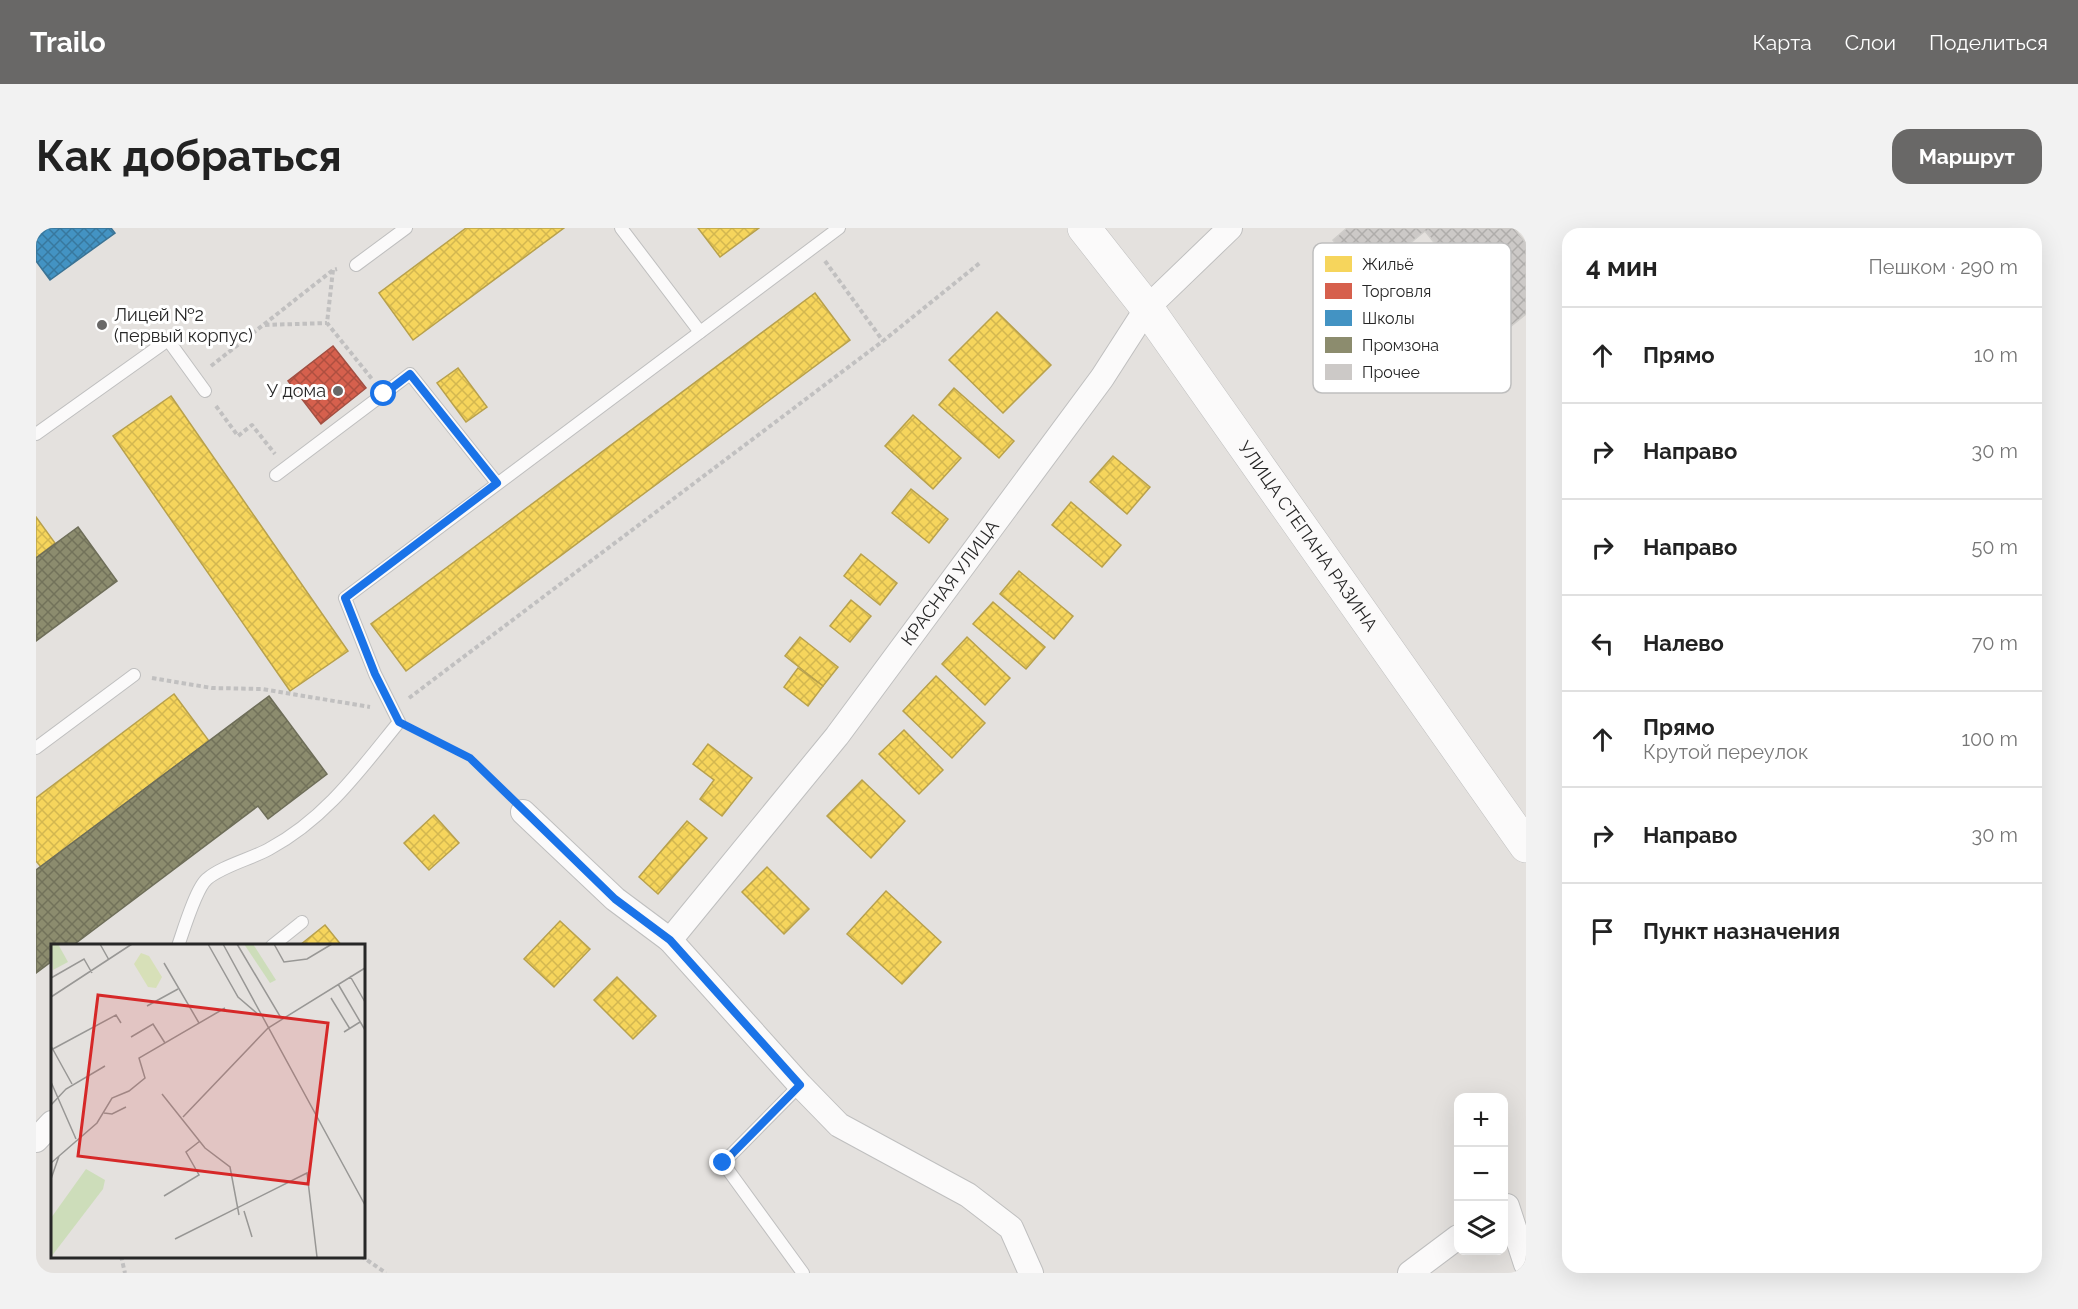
<!DOCTYPE html>
<html lang="ru">
<meta charset="utf-8">
<style>
:root{--surface:#fff;--page:#f2f2f2;--text:#222;--muted:#767676;--line:#e0e0e0;--accent:#696867}
body{margin:0;font-family:Raleway,sans-serif;background:var(--page);color:var(--text)}
.controls{position:absolute;right:18px;bottom:18px;display:grid;overflow:hidden;border-radius:12px;box-shadow:0 6px 24px #0002}
.controls button{width:54px;height:54px;display:grid;place-items:center;padding:0;border:0;border-bottom:2px solid var(--line);background:var(--surface);color:var(--text);font:30px sans-serif}
.stop{position:absolute;width:18px;height:18px;margin:-14px;border:4px solid #1a73e8;border-radius:50%;background:#fff}
.stop.end{background:#1a73e8;border-color:#fff;box-shadow:0 2px 6px #0008}
.list{margin:0;padding:0;list-style:none}
h2{display:flex;justify-content:space-between;align-items:center;height:78px;margin:0;padding:0 24px;font-size:26px}
h2 small{font-size:20px;font-weight:400;color:var(--muted)}
.list li{display:grid;grid-template-columns:39px 1fr auto;gap:18px;align-items:center;box-sizing:border-box;height:96px;padding:0 24px;border-top:2px solid var(--line)}
.list b{display:block;font-size:22px;white-space:nowrap}
.list p{margin:0;font-size:20px;white-space:nowrap;color:var(--muted)}
.list em{font-size:20px;font-style:normal;color:var(--muted)}
.icon{flex:none;width:33px;height:33px;fill:none;stroke:currentColor;stroke-width:2;stroke-linecap:round;stroke-linejoin:round}
.map{position:relative;flex:none;width:1490px;height:1045px;overflow:hidden;border-radius:18px}
header{display:flex;align-items:center;gap:36px;box-sizing:border-box;height:84px;padding:0 30px;background:var(--accent);color:#fff}
header strong{font-size:28px}
nav{display:flex;gap:33px;margin-inline-start:auto;font-size:21px}
.intro{display:flex;align-items:center;justify-content:space-between;box-sizing:border-box;height:144px;padding:0 36px}
h1{margin:0;font-size:42px}
.button{padding:15px 27px;border-radius:18px;background:var(--accent);color:#fff;font-size:21px;font-weight:700}
main{display:flex;gap:36px;padding:0 36px}
aside{flex:1;background:var(--surface);border-radius:18px;box-shadow:0 6px 24px #0002}
.map>svg:first-child{display:block}
</style>
<header>
<strong>Trailo</strong>
<nav><a>Карта</a><a>Слои</a><a>Поделиться</a></nav>
</header>
<div class="intro"><h1>Как добраться</h1><a class="button">Маршрут</a></div>
<main>
<div class="map">
<svg width="1490" height="1045" viewBox="0 0 1490 1045">
<defs>
<pattern id="homes-cross-hatch" width="8" height="8" patternUnits="userSpaceOnUse" patternTransform="scale(1.5)"><rect width="8" height="8" fill="#f6d55c"/><path d="M0 0l8 8M0 8l8-8" fill="none" stroke="#d3b750"/></pattern>
<pattern id="shops-cross-hatch" width="8" height="8" patternUnits="userSpaceOnUse" patternTransform="scale(1.5)"><rect width="8" height="8" fill="#d6604d"/><path d="M0 0l8 8M0 8l8-8" fill="none" stroke="#ae4f40"/></pattern>
<pattern id="schools-cross-hatch" width="8" height="8" patternUnits="userSpaceOnUse" patternTransform="scale(1.5)"><rect width="8" height="8" fill="#4393c3"/><path d="M0 0l8 8M0 8l8-8" fill="none" stroke="#38789e"/></pattern>
<pattern id="industry-cross-hatch" width="8" height="8" patternUnits="userSpaceOnUse" patternTransform="scale(1.5)"><rect width="8" height="8" fill="#8c8c6e"/><path d="M0 0l8 8M0 8l8-8" fill="none" stroke="#72725a"/></pattern>
<pattern id="building-cross-hatch" width="8" height="8" patternUnits="userSpaceOnUse" patternTransform="scale(1.5)"><rect width="8" height="8" fill="#ccc9c7"/><path d="M0 0l8 8M0 8l8-8" fill="none" stroke="#afadab"/></pattern>
</defs>
<rect width="100%" height="100%" fill="#e4e1de"/>
<g fill="url(#homes-cross-hatch)" stroke="#b8a14c" stroke-width="1.5">
<polygon points="430,0 528,0 377,112 343,65"/>
<polygon points="662,0 723,0 684,29"/>
<polygon points="779,65 814,112 370,443 335,396"/>
<polygon points="961,84 1015,137 967,185 913,132"/>
<polygon points="422,140 451,179 430,194 401,155"/>
<polygon points="918,160 978,213 963,230 903,177"/>
<polygon points="135,168 312,423 254,463 77,208"/>
<polygon points="877,187 925,230 897,261 849,218"/>
<polygon points="1077,228 1114,259 1091,286 1054,254"/>
<polygon points="875,261 912,291 893,315 856,285"/>
<polygon points="1035,274 1085,317 1066,339 1016,297"/>
<polygon points="0,289 19,315 0,330"/>
<polygon points="825,326 861,355 844,377 808,348"/>
<polygon points="983,343 1037,388 1018,411 964,366"/>
<polygon points="815,372 835,388 814,414 794,398"/>
<polygon points="957,374 1009,419 990,441 937,396"/>
<polygon points="764,409 802,439 787,458 749,428"/>
<polygon points="931,409 974,450 949,477 906,436"/>
<polygon points="762,440 787,458 772,478 748,459"/>
<polygon points="900,448 949,495 916,530 867,483"/>
<polygon points="138,466 173,513 5,639 0,633 0,570"/>
<polygon points="868,502 907,542 883,566 843,526"/>
<polygon points="672,516 716,550 686,588 664,571 678,552 657,536"/>
<polygon points="826,552 869,593 835,630 791,588"/>
<polygon points="398,587 423,615 393,642 368,615"/>
<polygon points="651,593 671,610 622,666 603,649"/>
<polygon points="731,639 773,681 748,706 706,664"/>
<polygon points="850,663 905,714 866,756 811,706"/>
<polygon points="524,693 554,721 518,759 488,731"/>
<polygon points="289,697 306,718 265,718 264,717"/>
<polygon points="581,749 620,788 597,811 558,772"/>
</g>
<polygon fill="url(#shops-cross-hatch)" stroke="#a24f42" stroke-width="1.5" points="297,118 330,160 285,196 252,153"/>
<polygon fill="url(#schools-cross-hatch)" stroke="#3b7394" stroke-width="1.5" points="0,0 75,0 79,5 14,52 0,33"/>
<g fill="url(#industry-cross-hatch)" stroke="#6e6e59" stroke-width="1.5">
<polygon points="42,299 81,353 0,413 0,330"/>
<polygon points="233,468 291,546 232,591 222,578 36,718 16,718 16,733 0,745 0,642"/>
</g>
<polygon fill="url(#building-cross-hatch)" stroke="#cfcdca" stroke-width="1.5" points="1311,0 1478,0 1490,15 1490,86 1469,103 1389,3 1329,52 1297,12"/>
<g fill="none" stroke-linecap="round" stroke-linejoin="round">
<defs>
<g id="service">
<polyline points="585,0 664,104"/>
<polyline points="320,37 370,0"/>
<polyline points="0,206 132,112 169,163"/>
<polyline points="240,247 374,146 461,255"/>
<polyline points="0,520 98,447"/>
<path d="M142 718C147 704 160 660 171 651 186 638 215 631 233 621 289 591 324 542 363 494L339 446 309 370 803 0"/>
<polyline points="236,718 266,694"/>
<polyline points="764,857 687,935 767,1045"/>
</g>
<g id="minor">
<polyline points="487,584 579,671 634,712 764,857 803,897 932,967 975,1000 995,1045"/>
<path id="s1" d="M634 712 801 508 1066 150 1111 80 1194 0"/>
<polyline points="0,912 16,895"/>
<polyline points="1468,980 1471,978 1490,1036"/>
<polyline points="1374,1045 1422,1009"/>
</g>
<g id="secondary">
<path id="s2" d="M1048 0 1111 80 1490 618"/>
</g>
</defs>
<use href="#service" stroke="#bfbfbf" stroke-width="14"/>
<use href="#minor" stroke="#bfbfbf" stroke-width="26"/>
<use href="#secondary" stroke="#bfbfbf" stroke-width="34"/>
<g stroke="#c1c0c0" stroke-width="4" stroke-dasharray="4.5 3" stroke-linecap="butt">
<polyline points="789,33 847,113"/>
<polyline points="297,42 291,95 336,151"/>
<polyline points="229,97 291,95"/>
<polyline points="175,138 297,42 301,41"/>
<polyline points="180,178 202,208 216,197 239,226"/>
<polyline points="116,450 176,460 226,461 334,479"/>
<polyline points="373,470 847,113 945,34"/>
<polyline points="380,502 434,530 470,567"/>
<polyline points="85,1028 89,1045"/>
<polyline points="325,1028 350,1045"/>
</g>
<use href="#service" stroke="#fbfafa" stroke-width="12"/>
<use href="#minor" stroke="#fbfafa" stroke-width="24"/>
<use href="#secondary" stroke="#fbfafa" stroke-width="33"/>
</g>
<g fill="none" stroke-linecap="round" stroke-linejoin="round">
<polyline stroke="#1a73e8" stroke-width="8" points="348,166 374,146 461,255 309,370 339,446 363,494 434,530 579,671 634,712 764,857 687,935"/>
</g>
<g fill="#696867" stroke="#fff" stroke-width="2">
<circle cx="66" cy="97" r="6"/>
<circle cx="302" cy="163" r="6"/>
</g>
<g text-anchor="middle" stroke-width="6" stroke-linejoin="round" paint-order="stroke">
<g font-size="18" fill="#272727" stroke="#fff" text-anchor="start">
<text x="78" y="93">Лицей №2<tspan x="78" dy="21">(первый корпус)</tspan></text>
<text x="290" y="169" text-anchor="end">У дома</text>
</g>
<g font-size="18" fill="#272727" stroke="#fff">
<text dy="6" stroke="none"><textPath href="#s2" startOffset="381">УЛИЦА СТЕПАНА РАЗИНА</textPath></text>
<text dy="6" stroke="none"><textPath href="#s1" startOffset="454">КРАСНАЯ УЛИЦА</textPath></text>
</g>
</g>
<g transform="translate(15 716)">
<rect width="314" height="314" fill="#e4e1de"/>
<path d="M193 0H202L225 36 219 39Z" fill="#cdddba"/>
<path d="M35 225 54 236 52 245 0 313V274Z" fill="#cdddba"/>
<path d="M0 0H7L17 18 2 26Z" fill="#cdddba"/>
<path d="M90 9 98 12 111 33 105 44 97 43 83 20Z" fill="#d7e0b8"/>
<path fill="none" stroke="#989795" stroke-width="1.5" d="M49 0 58 16M157 0 187 53 208 71M172 0 314 261M186 0 230 74M223 0 233 18 256 15 281 0M113 19 148 79M299 32 314 58M0 34 33 15 41 29M287 40 314 86M0 53 81 0M280 54 299 85M96 62 127 45M293 88 309 78M80 93 102 80 114 99M0 102 21 140M0 106 65 71 70 79M0 138 25 195M111 150 154 204 179 223 188 271M0 161 15 145 54 122M53 169 61 170 75 163M132 173 217 84 314 24M0 219 46 179 61 154 78 147 94 134 88 114 174 64M0 235 8 212M113 252 148 231 135 208 149 197M193 267 201 293M124 295 256 229 266 313"/>
<path fill="#d62828" fill-opacity="0.15" stroke="#d62828" stroke-width="3" d="M47 51 277 79 257 240 27 212Z"/>
<rect width="314" height="314" fill="none" stroke="#272727" stroke-width="3"/>
</g>
<rect x="1277" y="15" width="198" height="150" rx="9" fill="#fff" stroke="#bebebe" stroke-width="1.5"/>
<rect x="1289" y="28" width="27" height="16" fill="#f6d55c"/>
<rect x="1289" y="55" width="27" height="16" fill="#d6604d"/>
<rect x="1289" y="82" width="27" height="16" fill="#4393c3"/>
<rect x="1289" y="109" width="27" height="16" fill="#8c8c6e"/>
<rect x="1289" y="136" width="27" height="16" fill="#ccc9c7"/>
<g font-size="16" fill="#272727">
<text x="1326" y="42">Жильё</text>
<text x="1326" y="69">Торговля</text>
<text x="1326" y="96">Школы</text>
<text x="1326" y="123">Промзона</text>
<text x="1326" y="150">Прочее</text>
</g>
</svg>
<div class="controls">
<button>+</button>
<button>−</button>
<button><svg class="icon" aria-label="layers" viewBox="0 0 24 24"><path d="M12 4l9 5-9 5-9-5zM3 14l9 5 9-5"/></svg></button>
</div>
<div class="stop" style="left:348px;top:166px"></div>
<div class="stop end" style="left:687px;top:935px"></div>
</div>
<aside>
<h2>4 мин<small>Пешком · 290 m</small></h2>
<ul class="list">
<li><svg class="icon" aria-label="ahead" viewBox="0 0 24 24"><path d="M12 20V5M6 11l6-6 6 6"/></svg><div><b>Прямо</b></div><em>10 m</em></li>
<li><svg class="icon" aria-label="right" viewBox="0 0 24 24"><path d="M7 20v-9h11M14 6l5 5-5 5"/></svg><div><b>Направо</b></div><em>30 m</em></li>
<li><svg class="icon" aria-label="right" viewBox="0 0 24 24"><path d="M7 20v-9h11M14 6l5 5-5 5"/></svg><div><b>Направо</b></div><em>50 m</em></li>
<li><svg class="icon" aria-label="left" viewBox="0 0 24 24"><path d="M17 20v-9H6M10 6l-5 5 5 5"/></svg><div><b>Налево</b></div><em>70 m</em></li>
<li><svg class="icon" aria-label="ahead" viewBox="0 0 24 24"><path d="M12 20V5M6 11l6-6 6 6"/></svg><div><b>Прямо</b><p>Крутой переулок</p></div><em>100 m</em></li>
<li><svg class="icon" aria-label="right" viewBox="0 0 24 24"><path d="M7 20v-9h11M14 6l5 5-5 5"/></svg><div><b>Направо</b></div><em>30 m</em></li>
<li><svg class="icon" aria-label="arrive" viewBox="0 0 24 24"><path d="M6 21V4h12l-3 4 3 4H6"/></svg><div><b>Пункт назначения</b></div></li>
</ul>
</aside>
</main>
